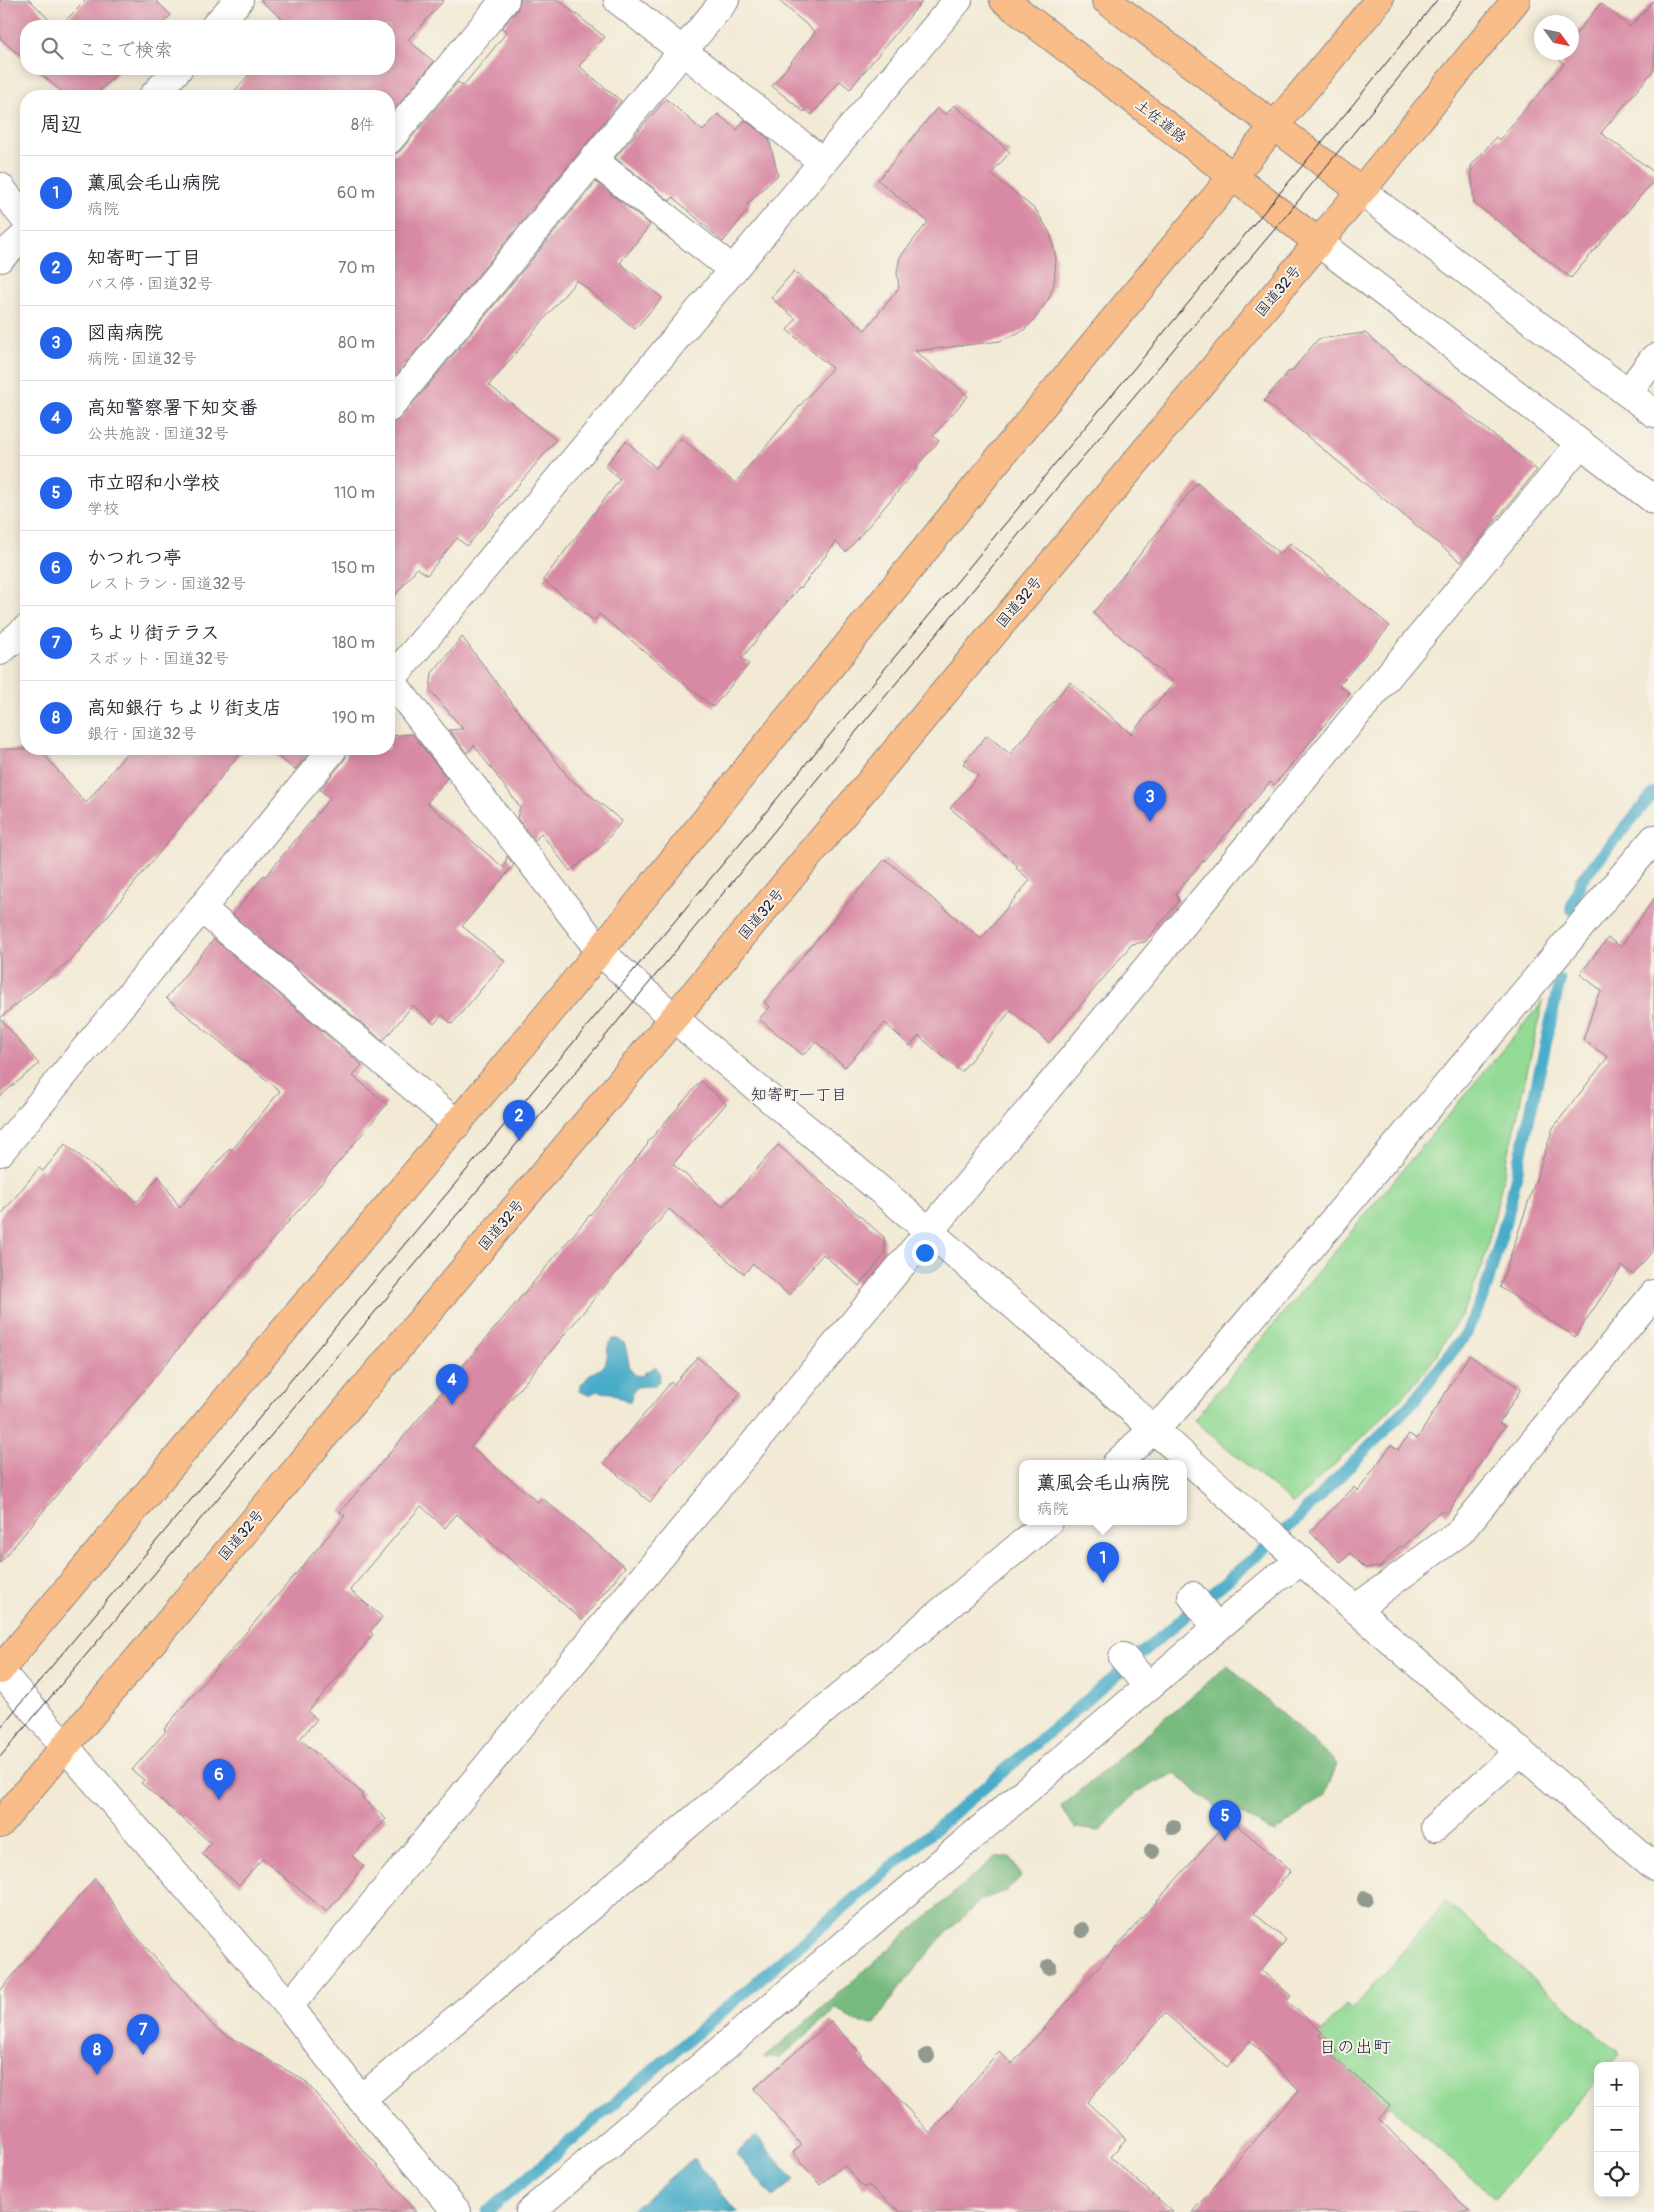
<!DOCTYPE html>
<html lang="ja">
<meta charset="utf-8">
<style>
:root{--surface:#fff;--page:#f2f2f3;--text:#2b2b33;--muted:#7c7c81;--line:#e1e1e2;--accent:#2563eb}
body{margin:0;font-family:Pangolin,"Klee One",sans-serif;background:var(--page);color:var(--text)}
.controls{position:absolute;right:15px;bottom:15px;display:grid;overflow:hidden;border-radius:10px;box-shadow:0 2px 12px #0003}
.controls button{width:45px;height:45px;display:grid;place-items:center;padding:0;border:0;border-bottom:1px solid var(--line);background:var(--surface);color:var(--text);font:25px sans-serif}
.compass{position:absolute;left:1534px;top:15px;width:45px;height:45px;border-radius:50%;background:var(--surface);box-shadow:0 2px 12px #0003;rotate:123deg}
.you{position:absolute;left:924px;top:1252px;width:18px;height:18px;margin:-12px;border:4px solid #fff;border-radius:50%;background:#1a73e8;box-shadow:0 0 0 8px #1a73e833}
.badge{display:grid;place-items:center;width:32px;height:32px;border-radius:50%;background:var(--accent);color:#fff;font-size:16px;font-weight:700}
.pin{position:absolute;translate:-50% -41px;filter:drop-shadow(0 1px 2px #0008)}
.pin::after{content:'';position:absolute;top:26px;width:18px;height:15px;background:inherit;clip-path:polygon(0 0,100% 0,50% 100%)}
.popup{position:absolute;left:1019px;top:1460px;width:168px;height:65px;box-sizing:border-box;display:grid;place-content:center;border-radius:10px;background:var(--surface);filter:drop-shadow(0 1px 4px #0005);font-size:16px;white-space:nowrap;color:var(--muted)}
.popup b{font-size:19px;color:var(--text)}
.popup::after{content:'';position:absolute;left:50%;top:100%;margin-left:-10px;border:10px solid transparent;border-top-color:var(--surface)}
.list{margin:0;padding:0;list-style:none}
h2{display:flex;justify-content:space-between;align-items:center;height:65px;margin:0;padding:0 20px;font-size:21px}
h2 small{font-size:16px;font-weight:400;color:var(--muted)}
.list li{display:grid;grid-template-columns:32px 1fr auto;gap:15px;align-items:center;box-sizing:border-box;height:75px;padding:0 20px;border-top:1px solid var(--line)}
.list b{display:block;font-size:19px;white-space:nowrap}
.list p{margin:0;font-size:16px;white-space:nowrap;color:var(--muted)}
.list em{font-size:16px;font-style:normal;color:var(--muted)}
.icon{flex:none;width:28px;height:28px;fill:none;stroke:currentColor;stroke-width:2;stroke-linecap:round;stroke-linejoin:round}
.map{position:relative;flex:none;width:1654px;height:2212px;overflow:hidden}
.search{position:absolute;background:var(--surface);box-shadow:0 2px 12px #0003;left:20px;top:20px;width:375px;height:55px;display:flex;align-items:center;gap:12px;box-sizing:border-box;padding:0 18px;border-radius:20px;color:var(--muted);font-size:19px}
.panel{position:absolute;background:var(--surface);box-shadow:0 2px 12px #0003;left:20px;top:90px;width:375px;height:665px;border-radius:20px}
.map>svg:first-child{display:block}
</style>
<div class="map">
<svg width="1654" height="2212" viewBox="0 0 1654 2212">
<rect width="100%" height="100%" fill="#f7f3e8"/>
<filter id="ink" filterUnits="userSpaceOnUse"><feTurbulence type="fractalNoise" baseFrequency=".02" numOctaves="2"/><feDisplacementMap in="SourceGraphic" scale="10" xChannelSelector="R" yChannelSelector="G"/><feConvolveMatrix kernelMatrix="1 2 1 2 8 2 1 2 1" color-interpolation-filters="sRGB"/></filter>
<filter id="wash" filterUnits="userSpaceOnUse"><feTurbulence type="fractalNoise" baseFrequency=".0096" numOctaves="4" result="noise"/><feDisplacementMap in="SourceGraphic" scale="20" xChannelSelector="R" yChannelSelector="G"/><feGaussianBlur stdDeviation="1.12" result="paint"/><feColorMatrix in="noise" values="0 0 0 0 0 0 0 0 0 0 0 0 0 0 0 0 0 1.4 0 .05"/><feComposite in="paint" operator="in"/></filter>
<g filter="url(#wash)">
<rect width="100%" height="100%" fill="#f2ead5"/>
<g fill="#93da95" stroke="#5a7e68">
<polygon points="1543,1001 1492,1227 1483,1264 1466,1307 1431,1363 1408,1391 1366,1434 1293,1504 1194,1420"/>
<polygon points="1446,1902 1620,2054 1610,2066 1598,2066 1598,2079 1495,2198 1333,2057 1337,2052 1319,2036 1346,2005 1352,2010"/>
</g>
<g fill="#76ba7e" stroke="#4c6e5c">
<polygon points="1228,1665 1337,1764 1325,1795 1274,1833 1231,1808 1216,1808 1175,1773 1136,1792 1100,1831 1075,1828 1061,1807"/>
<polygon points="995,1857 1010,1857 1021,1876 1007,1891 981,1900 940,1939 896,1992 875,2024 855,2022 837,2008 780,2058 764,2058"/>
</g>
<g fill="#49acc8" stroke="#366782">
<path d="M612 1339H618L625 1344 630 1369 635 1375 643 1376 644 1373 655 1367 660 1374 659 1381 655 1386C636 1387 635 1383 630 1402 622 1402 618 1395 611 1393 606 1392 604 1394 599 1390L589 1395 579 1391 580 1386C585 1382 586 1378 591 1374 596 1370 603 1370 606 1362 609 1353 605 1347 612 1339Z"/>
<polygon points="756,2136 794,2180 773,2197 736,2154"/>
<polygon points="693,2158 738,2212 630,2212"/>
</g>
<g fill="none" stroke-linecap="round" stroke-linejoin="round">
<g stroke="#49acc8" stroke-width="12">
<polyline points="1571,909 1581,880 1654,793"/>
<polyline points="487,2212 1251,1560 1292,1524 1413,1402 1466,1334 1485,1292 1508,1213 1560,980"/>
</g>
</g>
<g id="blocks">
<g fill="#d88aa4">
<polygon points="0,0 30,0 55,26 26,26 26,61 0,38"/>
<polygon points="86,0 155,0 171,15 160,26 60,26"/>
<polygon points="260,0 444,0 408,40 434,62 389,116 389,96 230,96 254,69 389,69 389,26 291,26"/>
<polygon points="520,0 558,0 605,37 579,66 621,101 389,384 389,155 395,154 401,150 458,82 463,86 507,32 502,28 517,10"/>
<polygon points="778,0 923,0 850,89 840,81 812,115 806,110 804,112 772,86 815,32"/>
<polygon points="1654,0 1654,70 1601,133 1654,172 1654,180 1571,278 1474,203 1471,166 1496,137 1499,140 1564,64 1556,57 1560,52 1572,52 1572,39 1601,3 1630,27"/>
<polygon points="35,69 121,69 95,96 67,96"/>
<polygon points="666,99 703,131 718,114 737,130 745,120 769,139 778,175 747,204 750,207 723,242 673,197 670,201 615,158"/>
<polygon points="954,105 1010,152 991,174 1036,210 1050,233 1056,258 1054,284 1049,298 1034,320 1024,330 1000,341 915,351 968,396 933,436 939,441 915,468 917,469 846,552 836,542 801,588 799,587 742,658 749,664 713,707 599,614 594,621 543,580 620,479 605,466 626,441 656,468 681,438 735,483 832,368 787,330 796,319 771,298 794,271 865,330 899,288 897,272 900,257 928,222 878,180 937,108 946,115"/>
<polygon points="596,182 650,225 620,263 662,298 635,329 577,280 489,385 556,440 467,546 457,538 427,575 417,568 389,603 389,423 395,422 401,418"/>
<polygon points="1365,333 1403,365 1404,364 1435,388 1537,470 1461,562 1264,401 1289,371 1291,372 1318,339"/>
<polygon points="1197,483 1280,554 1290,543 1390,626 1339,685 1350,694 1287,770 1274,785 1270,782 1176,893 1179,901 1145,942 1132,944 1049,1043 1011,1010 961,1072 919,1036 910,1046 885,1023 845,1067 816,1042 803,1055 759,1019 770,1007 764,1002 885,859 981,939 1030,880 1016,868 1018,866 950,808 978,776 963,764 987,735 1010,754 1070,682 1131,734 1174,683 1093,613"/>
<polygon points="462,637 569,778 622,821 602,846 570,871 541,833 535,841 517,818 520,807 474,745 467,753 449,730 463,729 430,690 432,673"/>
<polygon points="412,734 447,778 427,803 504,868 507,856 514,865 462,926 505,961 452,1024 442,1015 434,1024 413,1005 383,1041 233,915 264,875 265,877 330,798 320,790 345,759 348,749 389,749 389,736"/>
<polygon points="0,749 39,749 86,803 130,749 244,749 74,957 0,1018 39,1064 0,1096"/>
<polygon points="268,749 313,749 295,770"/>
<polygon points="1654,898 1654,1249 1633,1275 1622,1266 1575,1337 1500,1287 1553,1128 1608,1057 1583,1040 1597,998 1602,991 1580,974 1608,938 1621,947"/>
<polygon points="214,939 362,1065 353,1076 387,1104 303,1205 208,1313 0,1563 0,1216 39,1168 43,1171 65,1144 137,1202 159,1176 180,1208 230,1148 232,1150 280,1091 166,998"/>
<polygon points="701,1081 726,1104 673,1164 723,1207 778,1145 884,1237 885,1254 859,1286 823,1254 789,1295 753,1264 744,1274 669,1209 471,1447 538,1502 542,1498 625,1567 582,1620 457,1514 445,1528 421,1506 350,1590 382,1617 370,1632 373,1634 364,1646 308,1712 317,1719 300,1739 363,1794 361,1797 386,1819 352,1856 364,1866 327,1912 262,1859 239,1885 202,1854 211,1843 141,1783 144,1780 132,1770 166,1731 164,1729 345,1516 340,1512 611,1190 648,1144 647,1143"/>
<polygon points="1469,1355 1521,1389 1499,1423 1505,1426 1447,1514 1441,1510 1403,1547 1400,1546 1380,1567 1365,1568 1350,1553 1341,1563 1310,1532 1354,1487 1358,1491 1391,1445 1398,1450 1409,1434 1417,1439"/>
<polygon points="697,1357 741,1393 650,1502 604,1463 671,1382 674,1384"/>
<polygon points="1230,1819 1291,1871 1254,1913 1286,1940 1261,1970 1291,1996 1287,2001 1322,2032 1319,2036 1337,2052 1333,2057 1390,2106 1379,2119 1470,2212 1192,2212 1299,2090 1250,2041 1227,2067 1165,2013 1087,2102 1126,2139 1110,2157 1173,2212 900,2212 868,2185 864,2188 844,2165 820,2185 793,2152 801,2145 754,2089 831,2021 862,2055 860,2057 930,2133 999,2051 1012,2064"/>
<polygon points="95,1878 132,1931 215,2028 305,2081 416,2212 0,2212 0,1991"/>
</g>
</g>
</g>
<g filter="url(#ink)">
<use href="#blocks" fill-opacity="0" stroke="#8a8688" stroke-width="1"/>
<g fill="none" stroke-linecap="round" stroke-linejoin="round">
<defs>
<g id="minor">
<polyline points="618,0 823,162"/>
<polyline points="215,26 239,0"/>
<polyline points="153,96 178,69"/>
<polyline points="389,140 505,0"/>
<polyline points="593,160 733,270"/>
<polyline points="0,187 26,220"/>
<polyline points="1361,191 1654,413"/>
<polyline points="1318,242 1654,500"/>
<polyline points="0,258 26,235"/>
<polyline points="1628,393 1654,358"/>
<polyline points="389,408 725,0"/>
<polyline points="0,651 26,629"/>
<path d="M389 678 600 951C706 1051 821 1138 931 1233 1073 1355 1211 1481 1351 1605 1451 1694 1553 1780 1654 1867"/>
<polyline points="389,682 958,0"/>
<polyline points="201,908 457,1124"/>
<polyline points="0,1152 333,749"/>
<polyline points="1116,1464 1173,1411 1654,839"/>
<polyline points="1192,1596 1217,1628"/>
<polyline points="1355,1609 1460,1532 1654,1294"/>
<polyline points="1123,1657 1148,1686"/>
<polyline points="0,1671 289,2006 361,2099 457,2212"/>
<polyline points="1435,1827 1520,1751"/>
<polyline points="289,2006 1580,444"/>
<polyline points="361,2099 1048,1522"/>
<polyline points="530,2212 1275,1579 1302,1561"/>
</g>
<g id="highway">
<polyline points="1004,0 1318,242"/>
<polyline points="1106,0 1361,191"/>
<polyline points="0,1670 546,1017 1009,446 1379,0"/>
<polyline points="0,1824 673,1019 1361,191 1516,0"/>
</g>
</defs>
<use href="#minor" stroke="#8a8688" stroke-width="30"/>
<use href="#highway" stroke="#8a8688" stroke-width="30"/>
<use href="#minor" stroke="#fff" stroke-width="28"/>
<use href="#highway" stroke="#f8bd89" stroke-width="28"/>
<g stroke="#22223b" stroke-width="1">
<polyline points="0,1728 746,836 1351,107 1437,0"/>
<polyline points="0,1757 519,1141 1061,483 1285,217 1462,0"/>
</g>
</g>
<g fill="#929a8f">
<circle cx="1173" cy="1827" r="8"/>
<circle cx="1152" cy="1851" r="8"/>
<circle cx="1365" cy="1899" r="8"/>
<circle cx="1082" cy="1930" r="8"/>
<circle cx="1049" cy="1967" r="8"/>
<circle cx="927" cy="2056" r="8"/>
</g>
</g>
<g text-anchor="middle" stroke-width="4" stroke-linejoin="round" paint-order="stroke">
<g font-size="15" fill="#22223b" stroke="#f7f3e8">
<text transform="translate(1161 121) rotate(38)" y="5">土佐道路</text>
<text transform="translate(1278 291) rotate(-50)" y="5">国道32号</text>
<text transform="translate(1019 602) rotate(-50)" y="5">国道32号</text>
<text transform="translate(761 914) rotate(-50)" y="5">国道32号</text>
<text transform="translate(501 1225) rotate(-50)" y="5">国道32号</text>
<text transform="translate(241 1535) rotate(-50)" y="5">国道32号</text>
</g>
<g font-size="16" fill="#22223b" stroke="#f7f3e8">
<text x="799" y="1100">知寄町一丁目</text>
</g>
<g font-size="18" fill="#22223b" stroke="#f7f3e8">
<text x="1355" y="2053">日の出町</text>
</g>
</g>
</svg>
<div class="controls">
<button>+</button>
<button>−</button>
<button><svg class="icon" aria-label="locate" viewBox="0 0 24 24"><circle cx="12" cy="12" r="6"/><path d="M12 2v4M12 18v4M2 12h4M18 12h4"/></svg></button>
</div>
<svg class="compass" viewBox="-18 -18 36 36"><path d="M0-13l5 13h-10z" fill="#e53935"/><path d="M0 13l5-13h-10z" fill="#7c7c81"/></svg>
<div class="you"></div>
<div class="pin badge" style="left:1103px;top:1583px">1</div>
<div class="popup"><b>薫風会毛山病院</b>病院</div>
<div class="pin badge" style="left:519px;top:1141px">2</div>
<div class="pin badge" style="left:1150px;top:822px">3</div>
<div class="pin badge" style="left:452px;top:1405px">4</div>
<div class="pin badge" style="left:1225px;top:1841px">5</div>
<div class="pin badge" style="left:219px;top:1800px">6</div>
<div class="pin badge" style="left:143px;top:2055px">7</div>
<div class="pin badge" style="left:97px;top:2075px">8</div>
<div class="search"><svg class="icon" aria-label="search" viewBox="0 0 24 24"><circle cx="10" cy="10" r="6"/><path d="M15 15l6 6"/></svg>ここで検索</div>
<section class="panel">
<h2>周辺<small>8件</small></h2>
<ul class="list">
<li><span class="badge">1</span><div><b>薫風会毛山病院</b><p>病院</p></div><em>60 m</em></li>
<li><span class="badge">2</span><div><b>知寄町一丁目</b><p>バス停 · 国道32号</p></div><em>70 m</em></li>
<li><span class="badge">3</span><div><b>図南病院</b><p>病院 · 国道32号</p></div><em>80 m</em></li>
<li><span class="badge">4</span><div><b>高知警察署下知交番</b><p>公共施設 · 国道32号</p></div><em>80 m</em></li>
<li><span class="badge">5</span><div><b>市立昭和小学校</b><p>学校</p></div><em>110 m</em></li>
<li><span class="badge">6</span><div><b>かつれつ亭</b><p>レストラン · 国道32号</p></div><em>150 m</em></li>
<li><span class="badge">7</span><div><b>ちより街テラス</b><p>スポット · 国道32号</p></div><em>180 m</em></li>
<li><span class="badge">8</span><div><b>高知銀行 ちより街支店</b><p>銀行 · 国道32号</p></div><em>190 m</em></li>
</ul>
</section>
</div>
